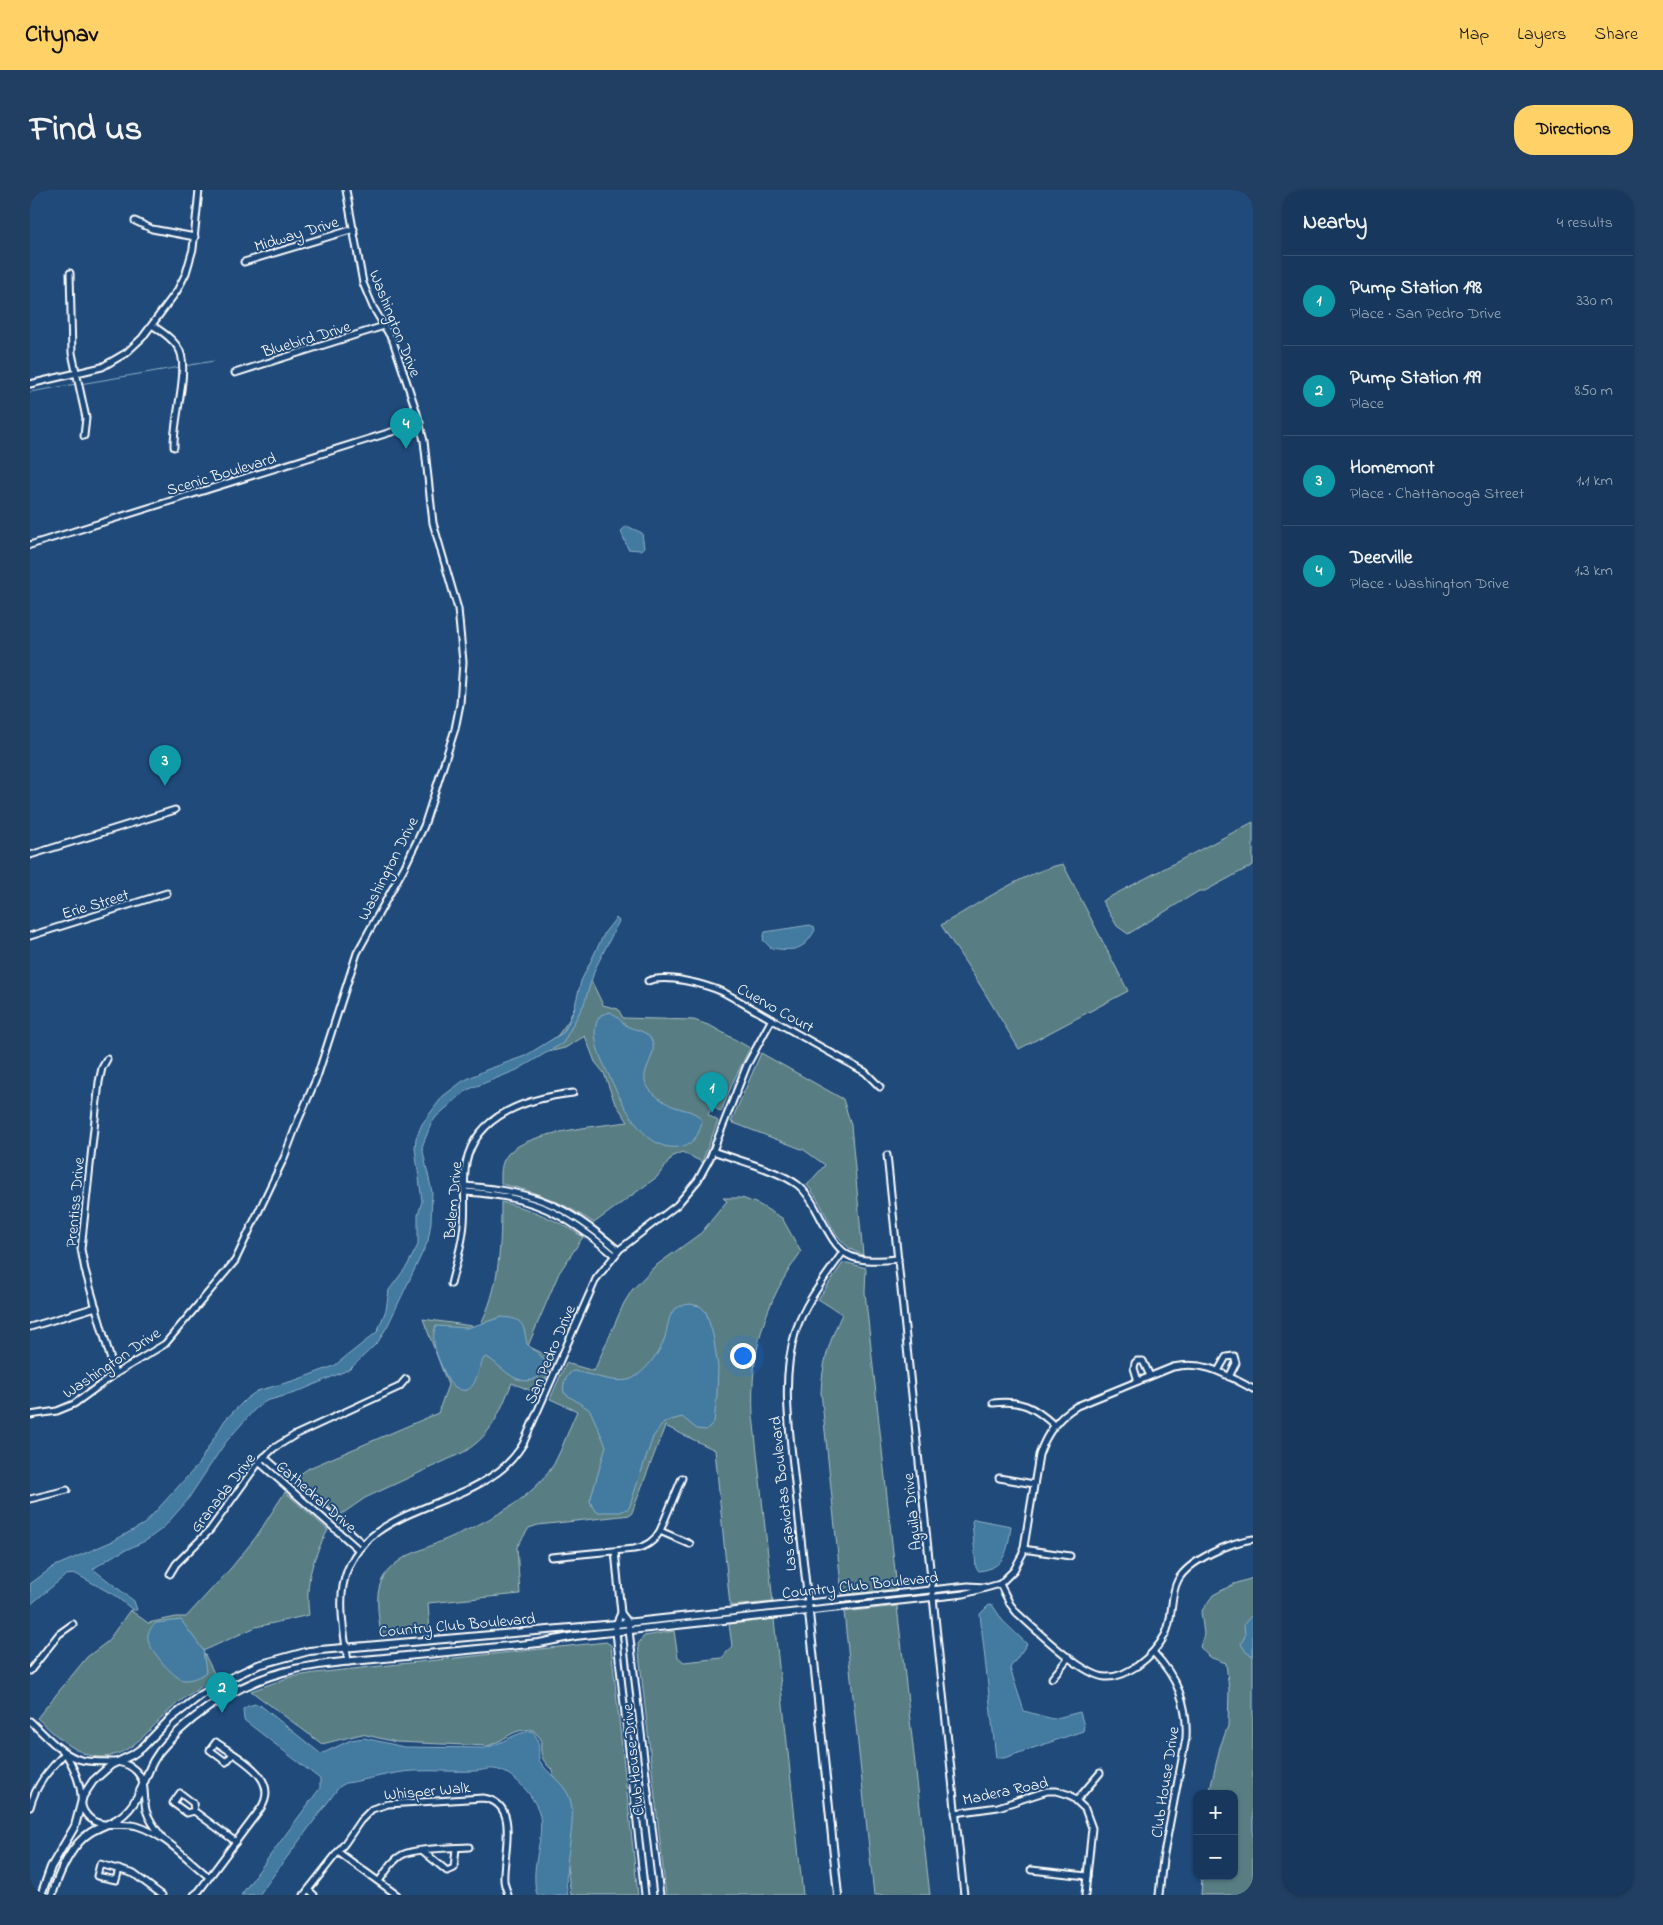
<!DOCTYPE html>
<meta charset="utf-8">
<style>
:root{--surface:#17385c;--page:#203f62;--text:#f1f3f6;--muted:#9eacbb;--line:#365272;--accent:#ffd166}
body{margin:0;font-family:"Indie Flower",sans-serif;background:var(--page);color:var(--text)}
.controls{position:absolute;right:15px;bottom:15px;display:grid;overflow:hidden;border-radius:10px;box-shadow:0 1px 4px #0004}
.controls button{width:45px;height:45px;display:grid;place-items:center;padding:0;border:0;border-bottom:1px solid var(--line);background:var(--surface);color:var(--text);font:25px sans-serif}
.you{position:absolute;left:712px;top:1165px;width:18px;height:18px;margin:-12px;border:4px solid #fff;border-radius:50%;background:#1a73e8;box-shadow:0 0 0 8px #1a73e833}
.badge{display:grid;place-items:center;width:32px;height:32px;border-radius:50%;background:var(--accent);color:#fff;font-size:16px;font-weight:700}
.pin{position:absolute;translate:-50% -41px;filter:drop-shadow(0 1px 2px #0008)}
.pin::after{content:'';position:absolute;top:26px;width:18px;height:15px;background:inherit;clip-path:polygon(0 0,100% 0,50% 100%)}
.list{margin:0;padding:0;list-style:none}
h2{display:flex;justify-content:space-between;align-items:center;height:65px;margin:0;padding:0 20px;font-size:21px}
h2 small{font-size:16px;font-weight:400;color:var(--muted)}
.list li{display:grid;grid-template-columns:32px 1fr auto;gap:15px;align-items:center;box-sizing:border-box;height:90px;padding:0 20px;border-top:1px solid var(--line)}
.list b{display:block;font-size:19px;white-space:nowrap}
.list p{margin:0;font-size:16px;white-space:nowrap;color:var(--muted)}
.list em{font-size:16px;font-style:normal;color:var(--muted)}
.map{position:relative;flex:none;width:1223px;height:1705px;overflow:hidden;border-radius:20px}
header{display:flex;align-items:center;gap:30px;box-sizing:border-box;height:70px;padding:0 25px;background:var(--accent);color:#111}
header strong{font-size:24px}
nav{display:flex;gap:28px;margin-inline-start:auto;font-size:18px}
.intro{display:flex;align-items:center;justify-content:space-between;box-sizing:border-box;height:120px;padding:0 30px}
h1{margin:0;font-size:35px}
.button{padding:12px 22px;border-radius:20px;background:var(--accent);color:#111;font-size:18px;font-weight:700}
main{display:flex;gap:30px;padding:0 30px}
aside{flex:1;background:var(--surface);border-radius:20px;box-shadow:0 1px 4px #0004}
.map>svg:first-child{display:block}
</style>
<header>
<strong>Citynav</strong>
<nav><a>Map</a><a>Layers</a><a>Share</a></nav>
</header>
<div class="intro"><h1>Find us</h1><a class="button">Directions</a></div>
<main>
<div class="map">
<svg width="1223" height="1705" viewBox="0 0 1223 1705">
<rect width="100%" height="100%" fill="#1f4a7a"/>
<filter id="ink" filterUnits="userSpaceOnUse"><feTurbulence type="fractalNoise" baseFrequency=".02" numOctaves="2"/><feDisplacementMap in="SourceGraphic" scale="10" xChannelSelector="R" yChannelSelector="G"/><feConvolveMatrix kernelMatrix="1 2 1 2 8 2 1 2 1" color-interpolation-filters="sRGB"/></filter>
<g filter="url(#ink)">
<g fill="#587e84" stroke="#acbec2">
<polygon points="1223,632 1223,675 1175,701 1169,701 1098,744 1087,736 1072,711"/>
<path d="M1033 674 1098 801 989 859 950 795 911 735C945 716 996 681 1033 674Z"/>
<path d="M558 784 573 815 588 819 593 828 664 830 681 836 720 858 703 892 691 922 682 916 678 925 688 931 672 972 652 962 643 966 627 987 564 1033C534 1013 506 1001 471 994 471 983 470 973 478 964 497 942 568 936 598 932L584 911 574 883 565 872 555 846 535 858 501 866 528 845 539 830Z"/>
<path d="M731 863 813 909 821 935 833 1065C800 1054 799 1019 777 995L795 975 774 960 701 932Z"/>
<path d="M693 1008H712L728 1014 752 1028 771 1062C734 1113 720 1162 723 1225L743 1412 700 1416 685 1260 635 1236 601 1325 508 1335 499 1338 487 1357 490 1404 398 1413 400 1441 351 1447C347 1410 340 1387 377 1366 426 1344 496 1321 524 1274 533 1257 539 1238 547 1221L520 1209 536 1173 564 1181 594 1113 602 1100 624 1077 671 1043 697 1011Z"/>
<path d="M471 1012C502 1019 527 1030 553 1047L529 1083 498 1156 524 1169 509 1204 482 1193C469 1223 463 1244 434 1262L335 1308 309 1326 266 1287 279 1278 408 1223 418 1195 393 1129 449 1137C470 1100 471 1053 471 1012Z"/>
<path d="M813 1073H818L836 1078 835 1102 867 1399 812 1405 791 1202C792 1174 800 1149 812 1124L788 1109Z"/>
<path d="M255 1302 298 1340C282 1370 275 1391 279 1425L226 1437 173 1461 186 1487C170 1498 153 1507 139 1521 115 1543 91 1579 53 1563 35 1555 21 1541 7 1528L57 1467 77 1452 100 1420 118 1433 146 1427H156L201 1378 226 1347Z"/>
<polygon points="1223,1388 1223,1705 1171,1705 1172,1686 1204,1686 1204,1604 1179,1604 1190,1557 1198,1536 1199,1500 1196,1473 1179,1467 1170,1457 1174,1444 1171,1422 1183,1405 1204,1394"/>
<polygon points="867,1416 900,1705 844,1705 814,1422"/>
<polygon points="744,1429 773,1705 636,1705 608,1454 614,1446 644,1441 648,1467 654,1472 692,1468 702,1456 699,1434"/>
<path d="M576 1452 581 1455 608 1705H541L523 1581C511 1569 510 1566 511 1549L503 1540C482 1538 476 1550 458 1556L366 1552 332 1544 292 1554 221 1501 260 1487 285 1483Z"/>
</g>
<g fill="#437aa0" stroke="#8eafc6">
<polygon points="597,336 612,343 614,358 610,360 598,359 592,344 591,341"/>
<polygon points="586,728 589,731 565,779 554,814 533,853 487,880 437,900 407,926 401,934 392,957 402,1002 401,1032 398,1051 358,1135 348,1152 320,1179 265,1203 236,1211 224,1220 195,1253 156,1312 133,1338 117,1350 83,1366 63,1379 104,1411 107,1420 103,1420 84,1405 46,1384 36,1385 0,1415 0,1394 23,1377 83,1351 114,1334 167,1276 195,1230 216,1209 227,1201 266,1190 304,1176 347,1142 356,1120 359,1100 377,1076 388,1055 388,1025 392,1011 385,958 386,948 392,934 413,906 433,891 456,880 495,866 534,842 544,820 551,791 575,742"/>
<path d="M780 735 784 737 785 740C773 762 763 761 741 758L733 750 735 742Z"/>
<path d="M580 822C588 826 593 835 601 838 608 840 617 842 621 849 631 866 604 883 620 900 625 906 638 915 645 917 656 921 665 920 672 931 670 941 666 951 656 955 618 969 594 916 581 890 574 874 562 854 566 835 566 831 569 828 571 825Z"/>
<path d="M660 1114 670 1116 676 1122 683 1145 688 1177 687 1204 684 1232 676 1240 667 1239 652 1227 634 1232 623 1247 599 1318 590 1322H567L563 1318 560 1311 576 1256 560 1220 534 1203C532 1195 536 1187 541 1182L544 1181C561 1184 581 1193 598 1190 612 1187 632 1160 635 1147 640 1129 637 1117 660 1114Z"/>
<path d="M472 1127C495 1129 493 1135 497 1154L511 1166 515 1171C516 1177 514 1183 510 1186 489 1201 473 1177 457 1167L454 1168C446 1182 445 1216 419 1192 412 1176 398 1153 406 1136L437 1138Z"/>
<path d="M944 1329 981 1336C978 1359 976 1378 949 1381L946 1378 942 1331Z"/>
<polygon points="959,1415 963,1416 973,1431 997,1454 980,1478 994,1521 1023,1529 1050,1522 1054,1536 1053,1541 974,1568 966,1568 950,1424"/>
<polygon points="1223,1424 1223,1466 1216,1462 1211,1454 1215,1446 1214,1434"/>
<path d="M151 1430 173 1460 176 1482C169 1487 163 1490 154 1490 144 1489 120 1460 118 1450 117 1443 120 1438 126 1433Z"/>
<path d="M225 1514 230 1515 291 1564 321 1550 334 1548 374 1557 455 1558C472 1554 485 1542 502 1541 511 1550 508 1559 509 1570 517 1584 535 1593 540 1609 548 1636 531 1676 538 1705H507C499 1675 516 1649 509 1622 503 1605 483 1581 464 1579 458 1578 451 1581 445 1581 424 1582 404 1580 384 1581 361 1582 338 1590 316 1593L309 1597 229 1705H211L290 1598V1589L214 1530 213 1519 218 1516Z"/>
</g>
<g fill="none" stroke-linecap="round" stroke-linejoin="round">
<g stroke="#8eafc6" stroke-width="1">
<polyline points="154,176 184,171"/>
<polyline points="50,194 150,177"/>
<polyline points="0,202 46,194"/>
</g>
<defs>
<g id="minor">
<polyline points="105,31 122,39 165,47"/>
<polyline points="214,72 324,39"/>
<polyline points="40,83 42,163 56,228 54,246"/>
<path d="M122 135C132 142 144 149 150 161 159 182 143 231 144 257"/>
<polyline points="205,183 354,136"/>
<polyline points="0,194 72,177 96,163 112,148 147,101 156,83 163,59 169,0"/>
<polyline points="0,355 390,233"/>
<polyline points="0,665 145,620"/>
<polyline points="0,746 137,703"/>
<path d="M618 791C637 784 674 794 693 802L835 882 850 897"/>
<polyline points="77,869 72,878 69,892 51,1059 55,1080 85,1184"/>
<path d="M683 961C707 970 748 980 768 995 777 1002 783 1013 788 1023 811 1067 816 1074 868 1069"/>
<polyline points="857,965 934,1705"/>
<path d="M435 996C505 1001 536 1015 588 1060"/>
<path d="M435 1002C503 1006 533 1022 584 1065"/>
<path d="M813 1062C795 1088 776 1111 766 1140 751 1188 759 1235 764 1284 769 1327 773 1370 778 1413L938 1396 955 1397"/>
<path d="M421 1094C425 1077 431 1059 433 1042 437 1019 432 996 436 973 446 924 499 908 543 903"/>
<polyline points="0,1137 66,1117"/>
<polyline points="1188,1181 1196,1167 1204,1166 1206,1173 1199,1187"/>
<polyline points="1108,1191 1104,1178 1105,1173 1107,1171 1113,1171 1120,1186"/>
<path d="M963 1213C991 1210 1003 1216 1024 1235"/>
<polyline points="0,1225 27,1221 44,1214 85,1184 135,1154 205,1071 254,968 268,931 287,887 327,763 375,676 394,636 425,539 430,514 433,472 428,419 403,333 394,251 387,223 363,151 343,117 333,93 316,0"/>
<polyline points="234,1267 333,1354"/>
<polyline points="229,1272 328,1359"/>
<polyline points="969,1288 1004,1294"/>
<polyline points="0,1309 37,1300"/>
<polyline points="630,1341 660,1354"/>
<polyline points="993,1359 1040,1366"/>
<polyline points="585,1361 591,1423 598,1432 599,1440 630,1705"/>
<path d="M521 1367 604 1359C616 1357 624 1352 630 1341L652 1288"/>
<polyline points="140,1384 146,1374 180,1340 229,1272 244,1258 265,1245 369,1197 376,1189"/>
<path d="M970 1394 980 1414 987 1423C1005 1439 1052 1485 1075 1487 1087 1488 1097 1482 1107 1476 1118 1468 1128 1458 1135 1445 1144 1428 1139 1407 1148 1390 1159 1370 1201 1352 1223 1349"/>
<path d="M778 1421 934 1404 970 1394 984 1380 993 1363 1009 1265C1016 1244 1028 1227 1047 1216L1143 1177C1176 1170 1196 1185 1223 1199"/>
<polyline points="591,1423 586,1434 586,1442 615,1705"/>
<path d="M1123 1462C1147 1487 1158 1514 1156 1548L1133 1669 1129 1705"/>
<path d="M318 1472C315 1449 309 1419 313 1396 326 1323 411 1321 462 1286 475 1278 485 1267 493 1254L566 1089 590 1059 647 1015 668 990 680 968 717 875 742 829"/>
<polyline points="0,1481 29,1444 43,1434"/>
<polyline points="1022,1488 1039,1467"/>
<path d="M0 1531C14 1544 29 1562 48 1569 67 1576 90 1565 106 1581 117 1592 113 1606 116 1620 119 1630 125 1638 132 1647"/>
<path d="M35 1563C42 1574 47 1585 50 1598 52 1606 50 1614 54 1621 66 1642 88 1631 107 1636 134 1644 158 1670 179 1687"/>
<polyline points="1047,1610 1070,1583"/>
<path d="M0 1617C6 1594 19 1580 35 1563"/>
<polyline points="164,1621 157,1623 143,1613 150,1603 163,1613 164,1621 206,1652"/>
<polyline points="925,1623 968,1617 1017,1601 1027,1601 1040,1605 1055,1619 1062,1638 1055,1705"/>
<polyline points="393,1661 417,1681 424,1678 426,1658"/>
<polyline points="308,1662 367,1705"/>
<polyline points="89,1679 86,1690 67,1686 70,1674 104,1684 132,1705"/>
<polyline points="1001,1680 1057,1686"/>
<path d="M349 1691C356 1682 362 1670 372 1665 384 1658 424 1658 439 1657"/>
<polyline points="278,1700 284,1705"/>
<path d="M164 1705 169 1701 231 1618C251 1587 206 1567 186 1552L180 1560 196 1572 203 1564"/>
<path d="M274 1705 315 1653 330 1631 342 1619 358 1614 453 1608C492 1613 472 1666 474 1690 474 1695 477 1700 478 1705"/>
</g>
<g id="tertiary">
<polyline points="11,1705 21,1677 45,1636 53,1606 63,1591 81,1575 102,1565 112,1558 141,1528 171,1505 196,1490 228,1475 279,1461 586,1434 778,1413 808,1705"/>
<path d="M22 1705C29 1683 40 1655 61 1642 75 1634 88 1632 99 1619 117 1598 115 1575 136 1554 170 1517 216 1490 265 1479 298 1472 332 1470 366 1467 414 1462 461 1458 509 1453L545 1446 778 1421"/>
</g>
</defs>
<use href="#minor" stroke="#fff" stroke-width="9"/>
<use href="#tertiary" stroke="#fff" stroke-width="10"/>
<use href="#minor" stroke="#1f4a7a" stroke-width="5"/>
<use href="#tertiary" stroke="#1f4a7a" stroke-width="6"/>
</g>
</g>
<g text-anchor="middle" stroke-width="4" stroke-linejoin="round" paint-order="stroke">
<g font-size="16" fill="#fff" stroke="#1f4a7a">
<text transform="translate(266 43) rotate(-17)" y="6">Midway Drive</text>
<text transform="translate(366 133) rotate(68)" y="6">Washington Drive</text>
<text transform="translate(276 148) rotate(-17)" y="6">Bluebird Drive</text>
<text transform="translate(191 283) rotate(-17)" y="6">Scenic Boulevard</text>
<text transform="translate(357 678) rotate(-63)" y="6">Washington Drive</text>
<text transform="translate(65 713) rotate(-17)" y="6">Erie Street</text>
<text transform="translate(746 817) rotate(29)" y="6">Cuervo Court</text>
<text transform="translate(422 1010) rotate(-85)" y="6">Belem Drive</text>
<text transform="translate(44 1012) rotate(-85)" y="6">Prentiss Drive</text>
<text transform="translate(519 1164) rotate(-67)" y="6">San Pedro Drive</text>
<text transform="translate(81 1172) rotate(-34)" y="6">Washington Drive</text>
<text transform="translate(192 1302) rotate(-52)" y="6">Granada Drive</text>
<text transform="translate(752 1304) rotate(-96)" y="6">Las Gaviotas Boulevard</text>
<text transform="translate(287 1306) rotate(41)" y="6">Cathedral Drive</text>
<text transform="translate(881 1322) rotate(-96)" y="6">Aguila Drive</text>
<text transform="translate(830 1394) rotate(-6)" y="6">Country Club Boulevard</text>
<text transform="translate(427 1434) rotate(-5)" y="6">Country Club Boulevard</text>
<text transform="translate(602 1570) rotate(-96)" y="6">Club House Drive</text>
<text transform="translate(1134 1592) rotate(-81)" y="6">Club House Drive</text>
<text transform="translate(397 1600) rotate(-5)" y="6">Whisper Walk</text>
<text transform="translate(975 1600) rotate(-12)" y="6">Madera Road</text>
</g>
</g>
</svg>
<div class="controls">
<button>+</button>
<button>−</button>
</div>
<div class="you"></div>
<div class="pin badge" style="left:682px;top:923px;background:#0f9aa8">1</div>
<div class="pin badge" style="left:192px;top:1523px;background:#0f9aa8">2</div>
<div class="pin badge" style="left:135px;top:596px;background:#0f9aa8">3</div>
<div class="pin badge" style="left:376px;top:259px;background:#0f9aa8">4</div>
</div>
<aside>
<h2>Nearby<small>4 results</small></h2>
<ul class="list">
<li><span class="badge" style="background:#0f9aa8">1</span><div><b>Pump Station 198</b><p>Place · San Pedro Drive</p></div><em>330 m</em></li>
<li><span class="badge" style="background:#0f9aa8">2</span><div><b>Pump Station 199</b><p>Place</p></div><em>850 m</em></li>
<li><span class="badge" style="background:#0f9aa8">3</span><div><b>Homemont</b><p>Place · Chattanooga Street</p></div><em>1.1 km</em></li>
<li><span class="badge" style="background:#0f9aa8">4</span><div><b>Deerville</b><p>Place · Washington Drive</p></div><em>1.3 km</em></li>
</ul>
</aside>
</main>
